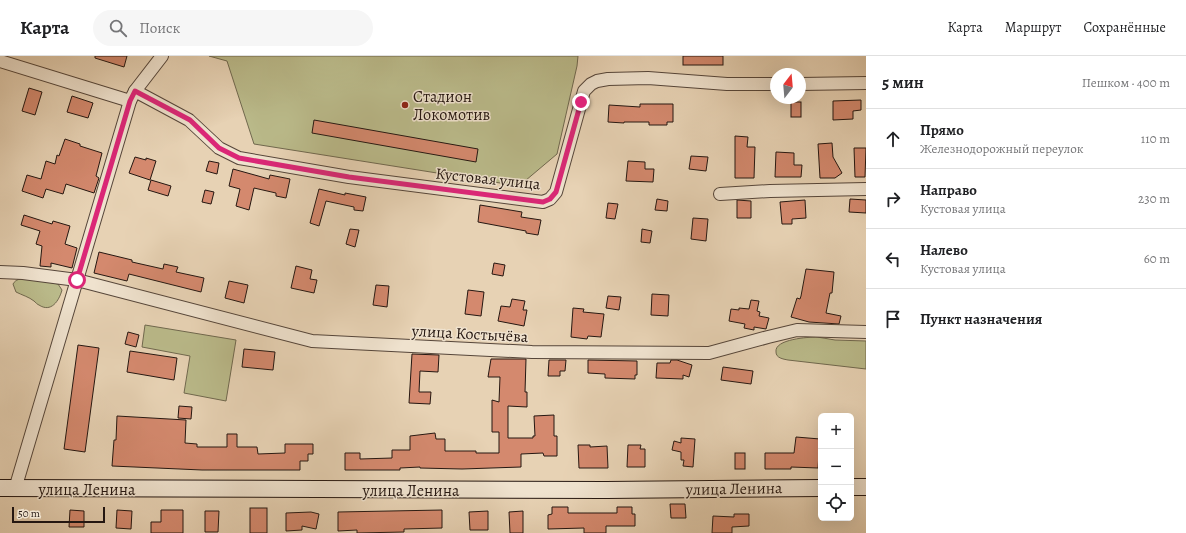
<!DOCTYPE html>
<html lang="ru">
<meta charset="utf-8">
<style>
:root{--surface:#fff;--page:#f6f6f6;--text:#202124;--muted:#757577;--line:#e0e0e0}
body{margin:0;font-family:Alegreya,serif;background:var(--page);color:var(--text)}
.controls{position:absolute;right:12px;bottom:12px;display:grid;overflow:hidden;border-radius:6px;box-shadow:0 4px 16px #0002}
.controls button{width:36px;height:36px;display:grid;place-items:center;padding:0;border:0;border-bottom:1px solid var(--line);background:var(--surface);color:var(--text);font:20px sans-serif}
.compass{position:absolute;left:770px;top:12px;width:36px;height:36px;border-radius:50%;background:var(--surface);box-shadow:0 4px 16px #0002;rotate:16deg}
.scale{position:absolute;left:12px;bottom:10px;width:93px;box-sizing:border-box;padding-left:4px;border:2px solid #251711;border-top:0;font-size:11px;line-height:14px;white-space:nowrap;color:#251711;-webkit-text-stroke:3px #efe2ce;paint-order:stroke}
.stop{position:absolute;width:12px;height:12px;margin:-9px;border:3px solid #db2777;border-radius:50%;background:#fff}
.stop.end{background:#db2777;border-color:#fff;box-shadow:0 1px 4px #0008}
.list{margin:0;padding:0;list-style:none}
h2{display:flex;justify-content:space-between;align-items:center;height:52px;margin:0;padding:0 16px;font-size:17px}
h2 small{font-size:13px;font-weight:400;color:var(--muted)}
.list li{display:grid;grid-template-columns:26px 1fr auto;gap:12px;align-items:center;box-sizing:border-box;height:60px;padding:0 16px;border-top:1px solid var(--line)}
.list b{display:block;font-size:15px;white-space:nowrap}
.list p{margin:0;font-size:13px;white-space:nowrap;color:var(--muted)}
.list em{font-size:13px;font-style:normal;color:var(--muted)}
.icon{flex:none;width:22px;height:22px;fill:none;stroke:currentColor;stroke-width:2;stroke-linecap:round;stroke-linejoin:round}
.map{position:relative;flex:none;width:866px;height:477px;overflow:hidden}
header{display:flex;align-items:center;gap:24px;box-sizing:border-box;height:56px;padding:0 20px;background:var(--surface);border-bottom:1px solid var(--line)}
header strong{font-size:19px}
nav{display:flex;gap:22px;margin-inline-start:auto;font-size:14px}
.search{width:280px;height:36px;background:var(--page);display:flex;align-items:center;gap:10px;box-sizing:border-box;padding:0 14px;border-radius:22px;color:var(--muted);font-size:15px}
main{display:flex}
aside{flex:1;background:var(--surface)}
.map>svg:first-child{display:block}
</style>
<header>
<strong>Карта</strong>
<div class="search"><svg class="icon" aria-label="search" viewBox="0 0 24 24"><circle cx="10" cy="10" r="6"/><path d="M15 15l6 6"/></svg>Поиск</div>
<nav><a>Карта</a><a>Маршрут</a><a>Сохранённые</a></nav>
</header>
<main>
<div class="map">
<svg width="866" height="477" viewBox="0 0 866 477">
<rect width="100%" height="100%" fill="#e7d2b4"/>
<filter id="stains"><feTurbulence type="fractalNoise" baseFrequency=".005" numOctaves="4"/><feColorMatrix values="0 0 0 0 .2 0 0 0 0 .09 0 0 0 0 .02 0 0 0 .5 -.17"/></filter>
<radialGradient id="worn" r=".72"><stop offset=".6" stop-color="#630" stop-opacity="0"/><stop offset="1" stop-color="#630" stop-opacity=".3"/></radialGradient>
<g fill="#baba8a" stroke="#70684e">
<polygon points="209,0 578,0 577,10 557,98 519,130 254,88 227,5"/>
<path d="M26 222 58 228 62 234C59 245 51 257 39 249 38 249 35 246 34 245 29 241 22 239 16 236L13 228C16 223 20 223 26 222Z"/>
<polygon points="145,269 236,284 226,345 184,337 190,300 142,291"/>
<path d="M817 281 835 284 866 285V313L788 304C783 303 776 302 776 296 774 283 809 281 817 281Z"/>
</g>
<g fill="#d4896e" stroke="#251711">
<polygon points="95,0 127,0 124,11 95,2"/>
<rect x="683" y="0" width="40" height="9"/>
<polygon points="29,32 42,36 35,59 22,55"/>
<polygon points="72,40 93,47 88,62 67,56"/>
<polygon points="861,44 861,54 853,55 853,63 833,64 833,45"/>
<rect x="791" y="46" width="10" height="15"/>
<polygon points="640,48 673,48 673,66 667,66 667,69 649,69 649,66 624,66 624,67 608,66 609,49 640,51"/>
<polygon points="314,64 478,93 476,106 312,77"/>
<polygon points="735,80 748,81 747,91 755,91 754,122 735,122"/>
<polygon points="65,83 80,88 80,90 102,97 96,120 99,122 94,137 66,128 63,138 46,133 43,142 22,135 27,119 41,123 46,105 55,108 57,99 59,100"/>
<polygon points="832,87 833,101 842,117 835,122 820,122 818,88"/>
<polygon points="854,92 866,92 865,121 855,121"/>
<polygon points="776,96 794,97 794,109 802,109 801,121 775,121"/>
<polygon points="691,100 708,101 706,115 689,113"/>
<polygon points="135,101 146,104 146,102 156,105 150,124 129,117"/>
<polygon points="209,105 219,107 217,118 206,115"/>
<polygon points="628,105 645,106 645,113 654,113 653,126 626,125"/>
<polygon points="233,113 269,123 270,119 290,123 286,142 276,140 276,137 254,132 249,154 236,150 240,133 229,130"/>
<polygon points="151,124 171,130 168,140 148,134"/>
<polygon points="319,133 345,139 345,137 366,141 363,155 354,154 354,151 326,145 319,170 310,167"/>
<polygon points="205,134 214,136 211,148 202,146"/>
<polygon points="657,143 668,145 667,155 655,154"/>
<polygon points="850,143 866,144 866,157 849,156"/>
<polygon points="737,144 751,145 751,162 737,162"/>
<polygon points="805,144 806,162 792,163 792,168 782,168 780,146"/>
<polygon points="608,147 618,148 615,163 606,162"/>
<polygon points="480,149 522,156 521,161 541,164 538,179 526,177 526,175 478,166"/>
<polygon points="24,159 52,168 53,165 70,170 65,188 77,192 72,212 51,207 51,211 40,210 42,190 36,188 40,175 21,169"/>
<polygon points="693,162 708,163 706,185 691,183"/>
<polygon points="350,173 359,174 355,191 346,188"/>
<polygon points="642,173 652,175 650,187 641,186"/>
<polygon points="99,196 132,204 132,206 163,213 164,208 178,211 176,216 204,222 201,236 129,218 127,225 94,217"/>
<polygon points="494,207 505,209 503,220 492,218"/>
<polygon points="296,210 312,214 310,223 317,224 314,237 291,232"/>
<polygon points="806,213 834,216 832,237 830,237 826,257 841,260 839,268 809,266 791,261 797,242 800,243 801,240"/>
<polygon points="229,225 248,229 244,247 225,242"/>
<polygon points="376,229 389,230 387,251 373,249"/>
<polygon points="468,234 484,236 481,260 465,258"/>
<polygon points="652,238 669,239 668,260 651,259"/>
<polygon points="608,240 621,241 619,254 606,252"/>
<polygon points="512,243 525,245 523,254 527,254 524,270 498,265 501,250 510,251"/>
<polygon points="751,244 759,245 757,255 760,256 759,260 769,262 766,273 754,271 754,274 744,272 745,268 729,265 731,253 739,254 739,252 749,253"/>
<polygon points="573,252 584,253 583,256 604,258 601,281 588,280 587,283 571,281"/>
<polygon points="128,276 139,279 136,291 125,288"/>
<polygon points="78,289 99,292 85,396 64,393"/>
<polygon points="244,293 275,296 273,314 242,311"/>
<polygon points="130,295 177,302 174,324 127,316"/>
<polygon points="412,298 439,299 438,316 420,315 419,336 431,336 430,348 409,347"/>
<polygon points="491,303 526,303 525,336 527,336 527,351 508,350 508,382 533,382 533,380 535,380 534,360 554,359 554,380 557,380 557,400 544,400 543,397 521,398 521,411 462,413 420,412 420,411 400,412 400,414 345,414 345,397 360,397 360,403 392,402 392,394 410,394 410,380 435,377 436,383 445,383 445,395 476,395 476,397 499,397 499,376 492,376 492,344 499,346 500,321 488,321"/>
<polygon points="549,304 566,304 565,315 560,315 560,320 548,320"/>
<polygon points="588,304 637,305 637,319 635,319 635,323 605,322 605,318 588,317"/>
<polygon points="671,304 677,304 692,309 689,321 683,319 683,323 656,322 657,307 670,307"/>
<polygon points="723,311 753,315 751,328 721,324"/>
<polygon points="179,350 192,351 191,363 178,362"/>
<polygon points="117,360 186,364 185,387 197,388 197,391 227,391 227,378 237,378 237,391 257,391 258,398 285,397 285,388 313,388 313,398 308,398 308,405 300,405 300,414 202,414 112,410 114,384 116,384"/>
<polygon points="796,381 820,383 818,412 791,411 791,413 765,413 765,397 794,397"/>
<polygon points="681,382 695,383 693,411 683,410 684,404 681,404 681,396 672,394 674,385 681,387"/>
<polygon points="578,389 590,389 590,391 607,390 608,412 579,412"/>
<polygon points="628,389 641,389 640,393 645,393 645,411 627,411"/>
<rect x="735" y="397" width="10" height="16"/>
<polygon points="670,448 685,448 686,462 671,462"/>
<polygon points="552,451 568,451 568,457 617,457 617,451 632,451 632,458 635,458 635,470 606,470 606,477 584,477 584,472 548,473 548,459 552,458"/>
<rect x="250" y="452" width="17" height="25"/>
<polygon points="70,454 84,455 84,471 69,471"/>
<polygon points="117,454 132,455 131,473 116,472"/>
<polygon points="161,454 183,454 183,477 151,477 151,466 161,466"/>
<polygon points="442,454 442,472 404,473 404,476 357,477 357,474 338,475 338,456"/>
<polygon points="205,455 219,455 218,476 205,476"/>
<polygon points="488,455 488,474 470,474 469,456"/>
<polygon points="523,455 523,477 510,477 509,456"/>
<polygon points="311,456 319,458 316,473 302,470 302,474 286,475 286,457"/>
<polygon points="734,458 749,458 749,470 732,471 732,477 712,477 713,460 734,461"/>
</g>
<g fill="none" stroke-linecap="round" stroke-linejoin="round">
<defs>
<g id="street">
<polyline points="0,5 130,45"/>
<polyline points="800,28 866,27"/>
<polyline points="135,35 189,64 219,92 239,102 349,121 543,146 550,143 556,136 584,35 591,28 597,25 608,23 648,22 727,28 776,28"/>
<polyline points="720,138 770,135 866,133"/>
<polyline points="0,216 23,217 77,224 312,285 532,296 709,297 768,281 797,274 866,276"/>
<polyline points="15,433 130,45 135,35 162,0"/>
</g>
<g id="secondary">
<polyline points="851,431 866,431"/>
<polyline points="0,432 606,434 821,432"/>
</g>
</defs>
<use href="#street" stroke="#56463a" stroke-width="14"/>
<use href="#secondary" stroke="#251711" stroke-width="18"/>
<use href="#street" stroke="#efe2ce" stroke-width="12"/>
<use href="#secondary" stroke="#efe2ce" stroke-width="16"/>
</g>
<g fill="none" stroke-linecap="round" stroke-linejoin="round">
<polyline stroke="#db2777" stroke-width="5" points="77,224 130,45 135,35 190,64 219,92 239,102 349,121 543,146 550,143 556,136 581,46"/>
</g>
<circle fill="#8f2418" stroke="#efe2ce" stroke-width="1.5" cx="405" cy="49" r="4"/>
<g text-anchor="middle" stroke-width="3" stroke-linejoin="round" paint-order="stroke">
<g font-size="16" fill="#251711" stroke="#efe2ce" text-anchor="start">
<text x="413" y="46">Стадион<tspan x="413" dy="18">Локомотив</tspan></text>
</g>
<g font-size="16" fill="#251711" stroke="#efe2ce">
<text transform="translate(488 122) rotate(6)" y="6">Кустовая улица</text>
<text transform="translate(470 277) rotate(3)" y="6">улица Костычёва</text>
<text transform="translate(734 432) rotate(-1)" y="6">улица Ленина</text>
<text x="87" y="439">улица Ленина</text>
<text x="411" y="440">улица Ленина</text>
</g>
</g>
<rect width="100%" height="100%" filter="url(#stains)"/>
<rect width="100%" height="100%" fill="url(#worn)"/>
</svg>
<div class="controls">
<button>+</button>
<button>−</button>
<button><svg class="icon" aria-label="locate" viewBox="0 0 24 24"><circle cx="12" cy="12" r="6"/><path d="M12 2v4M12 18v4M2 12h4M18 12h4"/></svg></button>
</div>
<svg class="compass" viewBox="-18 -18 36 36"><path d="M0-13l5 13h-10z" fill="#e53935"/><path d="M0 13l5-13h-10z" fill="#757577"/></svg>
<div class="scale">50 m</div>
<div class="stop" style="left:77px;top:224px"></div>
<div class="stop end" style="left:581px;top:46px"></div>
</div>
<aside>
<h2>5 мин<small>Пешком · 400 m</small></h2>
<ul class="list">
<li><svg class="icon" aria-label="ahead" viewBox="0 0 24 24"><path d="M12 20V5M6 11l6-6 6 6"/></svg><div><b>Прямо</b><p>Железнодорожный переулок</p></div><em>110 m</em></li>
<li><svg class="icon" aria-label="right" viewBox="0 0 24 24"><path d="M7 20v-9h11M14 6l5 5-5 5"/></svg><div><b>Направо</b><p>Кустовая улица</p></div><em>230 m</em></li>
<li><svg class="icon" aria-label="left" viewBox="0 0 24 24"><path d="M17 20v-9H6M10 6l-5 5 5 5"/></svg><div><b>Налево</b><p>Кустовая улица</p></div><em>60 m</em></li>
<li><svg class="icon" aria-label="arrive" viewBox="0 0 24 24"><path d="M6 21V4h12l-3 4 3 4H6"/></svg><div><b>Пункт назначения</b></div></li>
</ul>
</aside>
</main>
